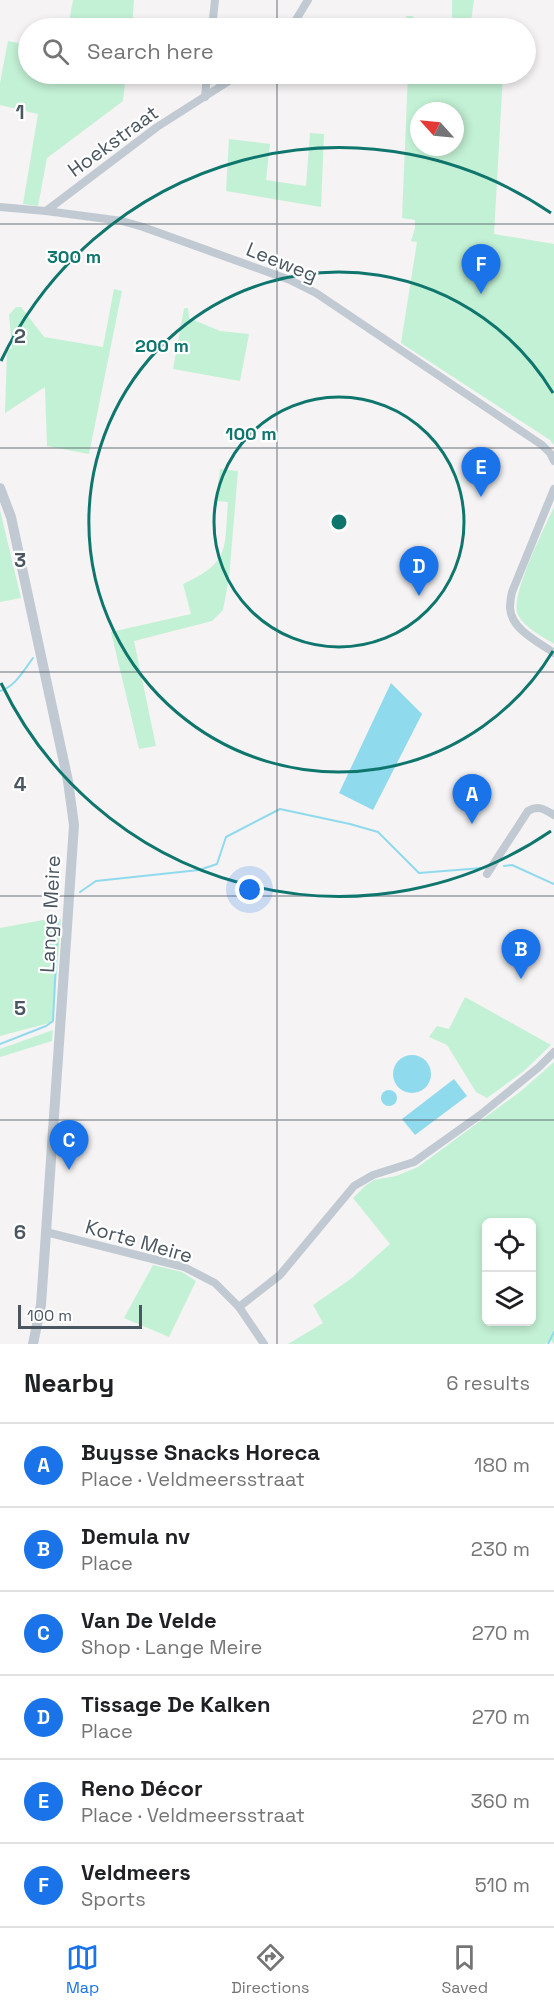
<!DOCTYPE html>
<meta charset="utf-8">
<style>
:root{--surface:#fff;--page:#f6f6f6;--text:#202124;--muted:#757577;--line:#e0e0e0;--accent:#1a73e8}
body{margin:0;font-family:"Space Grotesk",sans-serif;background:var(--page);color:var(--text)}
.controls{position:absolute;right:18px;bottom:18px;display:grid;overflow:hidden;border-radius:9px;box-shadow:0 3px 9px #0003}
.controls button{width:54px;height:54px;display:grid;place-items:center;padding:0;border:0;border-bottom:2px solid var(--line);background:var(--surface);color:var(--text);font:30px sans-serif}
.compass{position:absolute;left:410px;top:102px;width:54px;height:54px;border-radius:50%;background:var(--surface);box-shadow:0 3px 9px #0003;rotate:297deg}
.scale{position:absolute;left:18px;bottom:15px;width:124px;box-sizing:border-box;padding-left:6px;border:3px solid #4a5661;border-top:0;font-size:16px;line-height:21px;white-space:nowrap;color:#4a5661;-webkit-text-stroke:4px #fff;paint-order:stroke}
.you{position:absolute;left:250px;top:890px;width:21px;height:21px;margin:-15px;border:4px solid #fff;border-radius:50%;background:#1a73e8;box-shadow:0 0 0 9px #1a73e833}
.badge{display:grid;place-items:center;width:39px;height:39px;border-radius:50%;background:var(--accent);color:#fff;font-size:20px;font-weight:700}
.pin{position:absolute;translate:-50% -50px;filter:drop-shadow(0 2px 3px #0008)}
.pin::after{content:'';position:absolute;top:32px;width:21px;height:18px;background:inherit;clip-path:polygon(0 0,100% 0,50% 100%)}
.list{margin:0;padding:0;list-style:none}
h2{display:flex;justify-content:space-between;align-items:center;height:78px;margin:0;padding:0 24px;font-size:26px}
h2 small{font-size:20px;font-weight:400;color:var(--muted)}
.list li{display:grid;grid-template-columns:39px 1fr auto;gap:18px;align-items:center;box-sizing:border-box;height:84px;padding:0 24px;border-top:2px solid var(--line)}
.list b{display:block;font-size:22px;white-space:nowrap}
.list p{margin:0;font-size:20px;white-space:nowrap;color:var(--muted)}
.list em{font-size:20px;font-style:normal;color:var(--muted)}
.icon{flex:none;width:33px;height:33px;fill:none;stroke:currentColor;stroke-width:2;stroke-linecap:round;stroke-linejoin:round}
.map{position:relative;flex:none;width:554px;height:1344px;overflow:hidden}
.search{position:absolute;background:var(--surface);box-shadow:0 3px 9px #0003;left:18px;right:18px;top:18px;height:66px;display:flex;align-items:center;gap:15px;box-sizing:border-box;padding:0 21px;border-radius:33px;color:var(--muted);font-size:22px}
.sheet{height:582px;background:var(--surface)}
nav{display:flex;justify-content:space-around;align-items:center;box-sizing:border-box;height:84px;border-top:2px solid var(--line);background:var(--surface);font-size:16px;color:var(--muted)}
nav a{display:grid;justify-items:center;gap:3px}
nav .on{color:var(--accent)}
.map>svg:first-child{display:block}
</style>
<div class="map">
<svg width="554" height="1344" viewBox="0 0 554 1344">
<rect width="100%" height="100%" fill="#f5f3f3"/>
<g fill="#c3f1d5" fill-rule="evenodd">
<polygon points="73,0 134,0 132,28 68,28"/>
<polygon points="452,0 474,0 470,28 407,28 406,16 413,16 414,20 452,19"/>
<polygon points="8,41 28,45 28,74 126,74 123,101 47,158 38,206 23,204 38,114 0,105 0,83"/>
<polygon points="127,74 175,74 174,81"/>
<path d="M408 74H503L494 234 554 244V445L550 440 401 343 417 242 411 241 415 228V220L402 218ZM419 111H455V147H419Z"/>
<polygon points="310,133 324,134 321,207 226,191 229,139 270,144 266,180 306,186"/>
<polygon points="114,289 122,291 89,454 47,446 45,387 5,413 7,351 12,348 9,315 16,307 21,307 44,337 103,347"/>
<polygon points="185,308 188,308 189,318 220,331 249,334 240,381 173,369 184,309"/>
<path d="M220 469 238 471 229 578 223 610 212 621 134 641 156 746 139 749 111 632 191 614 183 584C231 562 224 550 228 502L216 501Z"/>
<path d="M554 507V644C542 636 525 628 518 615 509 597 545 527 554 507Z"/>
<polygon points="0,510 21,598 0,602"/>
<polygon points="54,918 61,919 53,1022 0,1036 0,928"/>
<polygon points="465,997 551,1045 524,1071 487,1098 476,1092 447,1045 429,1037 437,1026 449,1029"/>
<polygon points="53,1030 52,1041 0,1057 0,1049"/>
<path d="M554 1062V1344L551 1340 545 1344H288L323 1323 313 1305 352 1278 390 1244 353 1198 365 1186 374 1180 396 1176 418 1167 521 1091ZM486 1222H532V1322H486Z"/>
<polygon points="153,1265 182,1272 196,1281 169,1337 124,1318"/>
</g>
<g fill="#90daee">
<polygon points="391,683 422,714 373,810 339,793"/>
<circle cx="412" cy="1074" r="19"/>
<polygon points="454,1079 467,1096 415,1135 402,1119"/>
<circle cx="389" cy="1098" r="8"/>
</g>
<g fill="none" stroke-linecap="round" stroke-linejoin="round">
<g stroke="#90daee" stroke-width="2">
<path d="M0 691C15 687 24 670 33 658"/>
<polyline points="504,866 512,865 554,884"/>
<polyline points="80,892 96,881 199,870 217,864 226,837 280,809 350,824 378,832 419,873 482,868"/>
<polyline points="0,1044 46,1026 53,1021 58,921"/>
<polyline points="548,1344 554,1332"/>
</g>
<g stroke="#c1cad2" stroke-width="8">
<polyline points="212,28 215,0"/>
<polyline points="291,28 308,0"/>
<polyline points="205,97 207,74"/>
<polyline points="0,207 46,211 157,127 240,74"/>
<polyline points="46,211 122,221 143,227 290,280 316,293 542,445 550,453 554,461"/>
<path d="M554 489 512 592C511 597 510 603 510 608 511 629 538 642 554 653"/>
<path d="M487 874 528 811C539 805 544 809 554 815"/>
<polyline points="46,1232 184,1267 215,1283 239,1307 264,1344"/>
<polyline points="239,1307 280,1275 354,1186 373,1175 414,1162 480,1115 539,1067 554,1052"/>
</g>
<polyline stroke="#c1cad2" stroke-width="10" points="0,488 11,517 68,781 74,825 41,1305 33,1344"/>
</g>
<path fill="none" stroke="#4a5661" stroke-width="1.5" stroke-opacity="0.55" d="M277 0V28M277 74V1344M0 224H554M0 448H554M0 672H554M0 896H554M0 1120H554"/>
<g fill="none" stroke="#0f766e" stroke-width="3">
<circle cx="339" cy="522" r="125"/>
<path d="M553 651A250 250 0 1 1 553 393"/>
<path d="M551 831A375 375 0 0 1 1 683M1 361A375 375 0 0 1 551 213"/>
</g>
<g text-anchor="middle" stroke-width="4.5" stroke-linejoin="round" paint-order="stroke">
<g font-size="20" fill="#4a5661" stroke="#fff">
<text transform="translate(113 141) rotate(-36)" y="7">Hoekstraat</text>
<text transform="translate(282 262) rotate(22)" y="7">Leeweg</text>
<text transform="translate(50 914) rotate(-87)" y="7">Lange Meire</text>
<text transform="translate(139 1241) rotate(16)" y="7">Korte Meire</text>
</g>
</g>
<g font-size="20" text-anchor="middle" font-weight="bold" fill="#4a5661" stroke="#fff" stroke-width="4.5" stroke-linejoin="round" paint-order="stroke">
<text x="20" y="119">1</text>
<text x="20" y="343">2</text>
<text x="20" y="567">3</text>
<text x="20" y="791">4</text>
<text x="20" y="1015">5</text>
<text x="20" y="1239">6</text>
</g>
<circle cx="339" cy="522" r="9" fill="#0f766e" stroke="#fff" stroke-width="3"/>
<g font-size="18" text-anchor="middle" font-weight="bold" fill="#0f766e" stroke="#fff" stroke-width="4.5" stroke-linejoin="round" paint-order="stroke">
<text x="74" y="263">300 m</text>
<text x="162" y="352">200 m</text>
<text x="251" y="440">100 m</text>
</g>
</svg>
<div class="controls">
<button><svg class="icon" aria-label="locate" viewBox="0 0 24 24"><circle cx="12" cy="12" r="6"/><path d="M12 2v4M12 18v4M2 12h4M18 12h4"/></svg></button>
<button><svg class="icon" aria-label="layers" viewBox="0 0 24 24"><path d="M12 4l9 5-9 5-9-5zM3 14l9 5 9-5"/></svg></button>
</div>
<svg class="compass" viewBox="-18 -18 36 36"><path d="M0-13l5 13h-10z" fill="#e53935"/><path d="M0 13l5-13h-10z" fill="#757577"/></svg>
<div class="scale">100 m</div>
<div class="you"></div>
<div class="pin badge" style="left:472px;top:824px">A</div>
<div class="pin badge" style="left:521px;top:979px">B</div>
<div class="pin badge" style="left:69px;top:1170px">C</div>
<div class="pin badge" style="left:419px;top:596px">D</div>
<div class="pin badge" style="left:481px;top:497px">E</div>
<div class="pin badge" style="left:481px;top:294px">F</div>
<div class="search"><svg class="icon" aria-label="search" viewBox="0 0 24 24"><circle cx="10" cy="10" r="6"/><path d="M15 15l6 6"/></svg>Search here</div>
</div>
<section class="sheet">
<h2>Nearby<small>6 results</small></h2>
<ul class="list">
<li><span class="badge">A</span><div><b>Buysse Snacks Horeca</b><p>Place · Veldmeersstraat</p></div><em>180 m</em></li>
<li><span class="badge">B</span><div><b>Demula nv</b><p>Place</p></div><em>230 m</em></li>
<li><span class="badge">C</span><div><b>Van De Velde</b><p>Shop · Lange Meire</p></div><em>270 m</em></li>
<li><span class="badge">D</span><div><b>Tissage De Kalken</b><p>Place</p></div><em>270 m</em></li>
<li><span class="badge">E</span><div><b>Reno Décor</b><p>Place · Veldmeersstraat</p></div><em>360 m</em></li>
<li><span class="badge">F</span><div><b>Veldmeers</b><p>Sports</p></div><em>510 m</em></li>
</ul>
</section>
<nav>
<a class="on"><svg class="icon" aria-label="map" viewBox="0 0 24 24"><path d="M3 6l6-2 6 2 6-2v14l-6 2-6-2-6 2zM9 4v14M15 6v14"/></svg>Map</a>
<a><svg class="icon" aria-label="directions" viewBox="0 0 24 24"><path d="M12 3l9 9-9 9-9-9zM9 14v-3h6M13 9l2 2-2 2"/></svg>Directions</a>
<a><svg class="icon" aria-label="saved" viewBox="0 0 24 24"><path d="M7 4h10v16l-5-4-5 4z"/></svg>Saved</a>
</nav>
